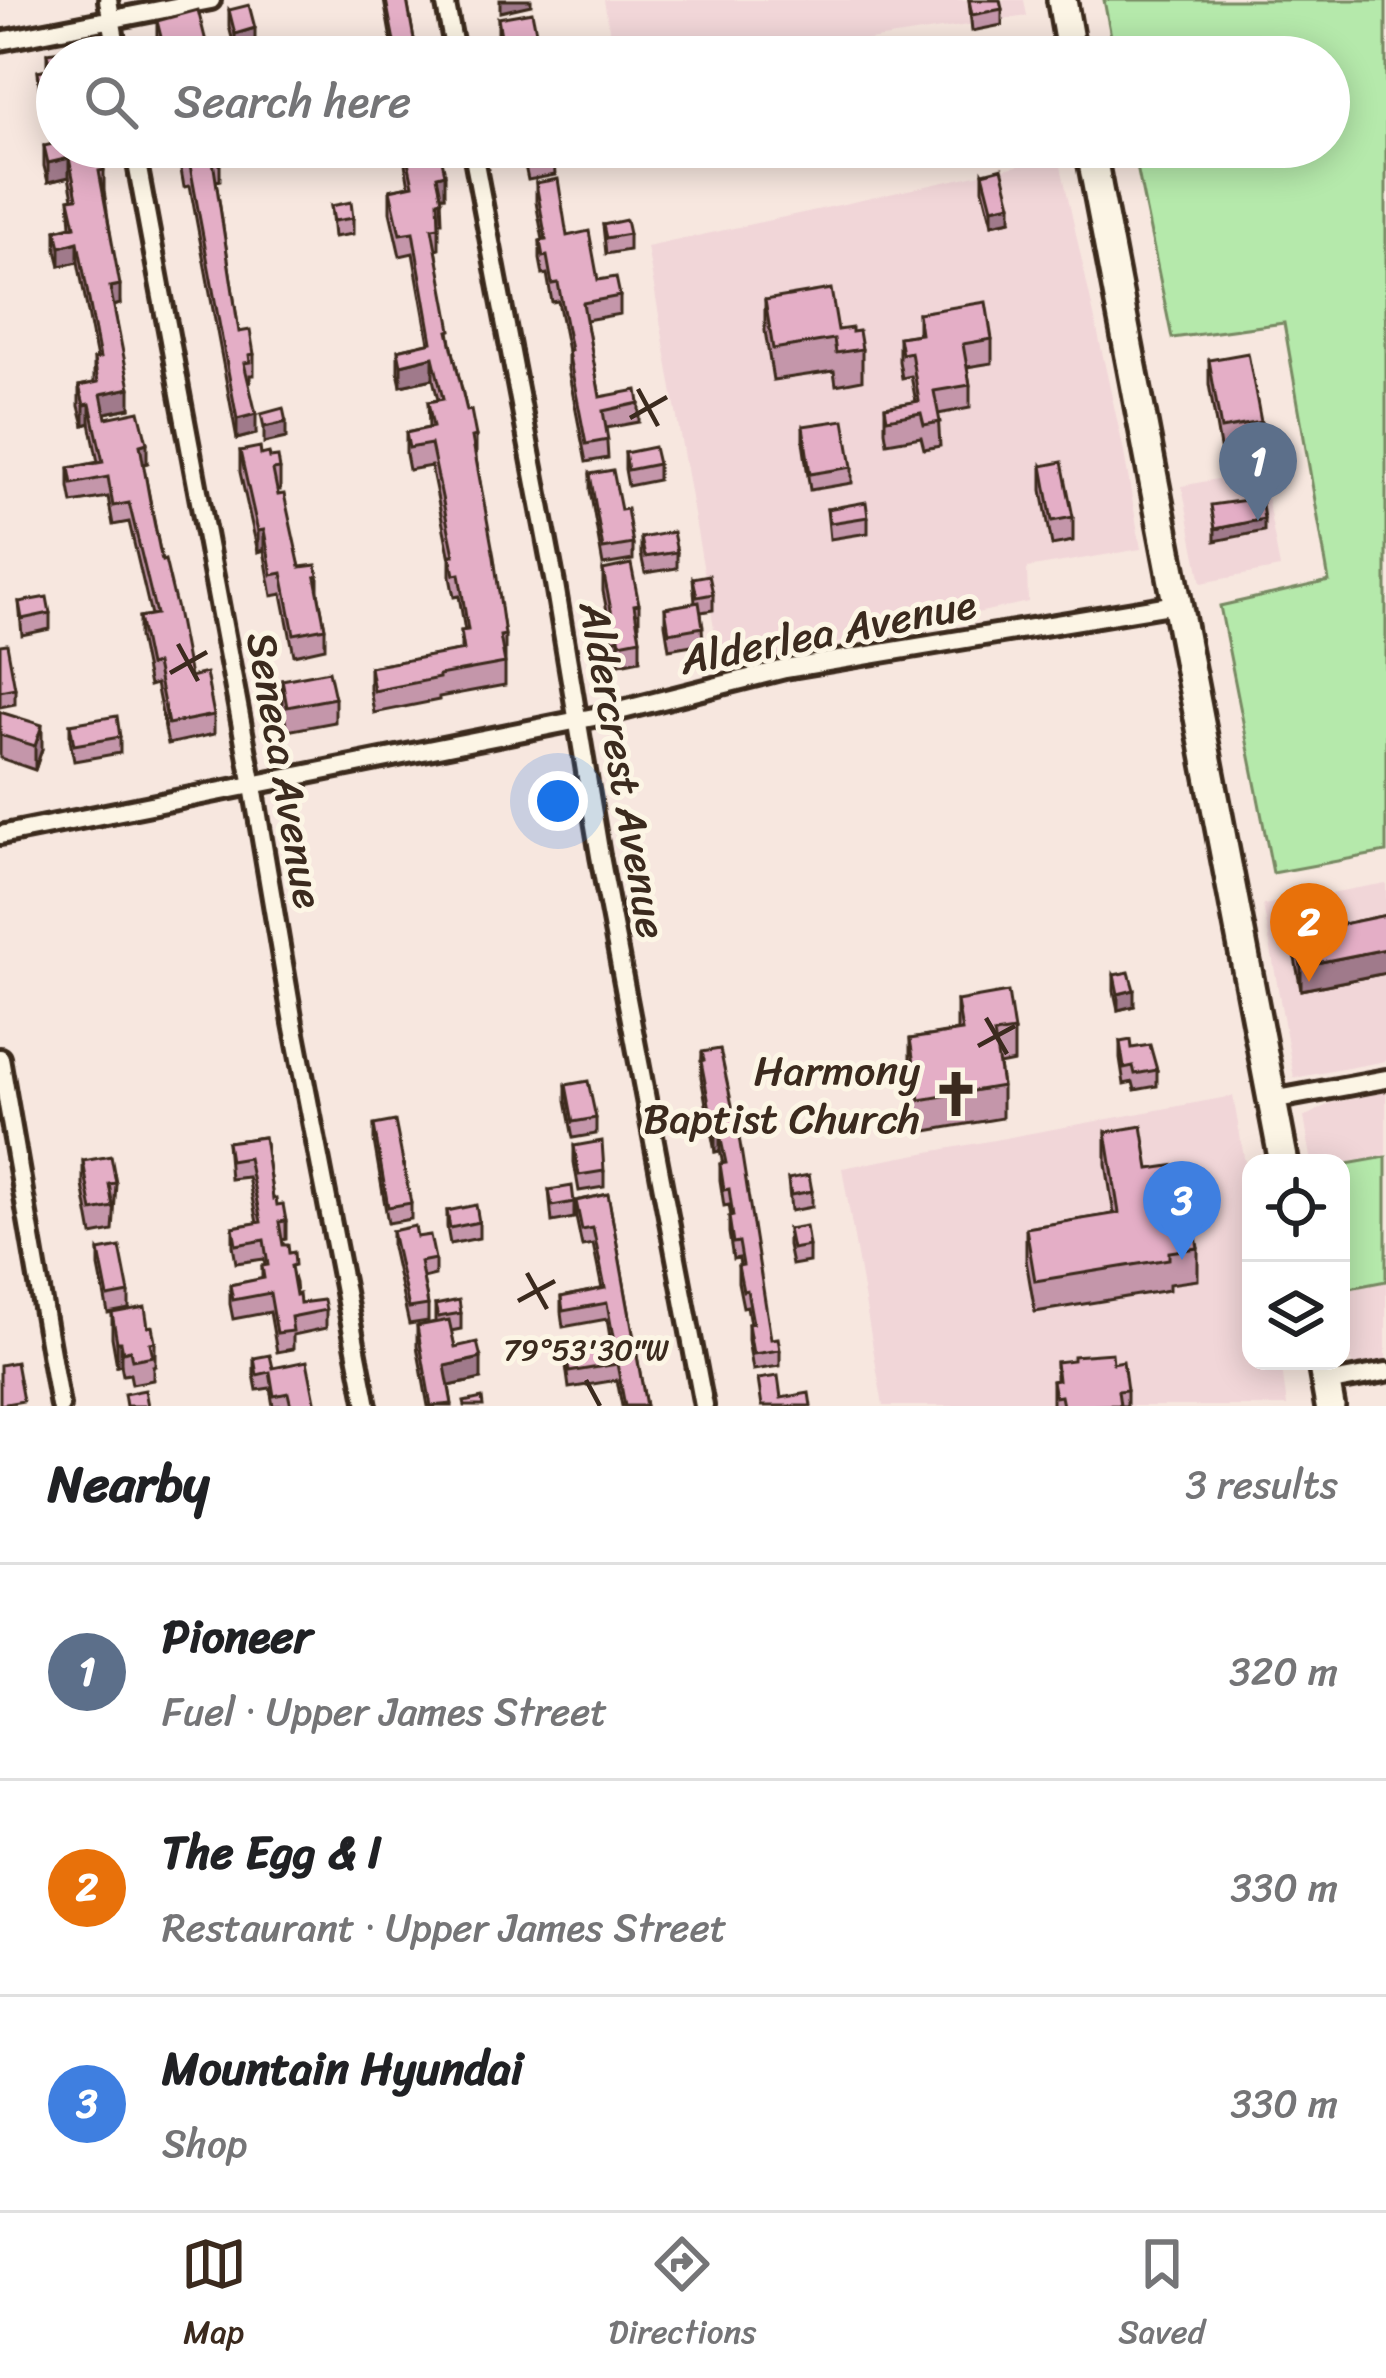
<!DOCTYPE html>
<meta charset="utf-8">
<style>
:root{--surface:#fff;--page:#f2f2f2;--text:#202124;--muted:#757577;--line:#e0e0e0;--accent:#3b2a1e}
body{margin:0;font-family:Sriracha,sans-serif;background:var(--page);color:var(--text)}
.controls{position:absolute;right:36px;bottom:36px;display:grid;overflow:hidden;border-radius:24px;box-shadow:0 6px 30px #0003}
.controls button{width:108px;height:108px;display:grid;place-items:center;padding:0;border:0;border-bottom:3px solid var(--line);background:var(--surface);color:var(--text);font:60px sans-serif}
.you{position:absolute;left:558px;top:801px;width:42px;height:42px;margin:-30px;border:9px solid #fff;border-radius:50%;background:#1a73e8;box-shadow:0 0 0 18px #1a73e833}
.badge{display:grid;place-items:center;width:78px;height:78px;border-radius:50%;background:var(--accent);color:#fff;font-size:39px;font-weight:700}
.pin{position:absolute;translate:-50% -99px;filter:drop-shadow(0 3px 6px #0008)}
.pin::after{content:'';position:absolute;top:63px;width:42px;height:36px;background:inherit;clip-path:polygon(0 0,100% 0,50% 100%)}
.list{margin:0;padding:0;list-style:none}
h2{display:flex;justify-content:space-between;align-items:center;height:156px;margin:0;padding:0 48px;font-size:51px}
h2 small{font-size:39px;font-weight:400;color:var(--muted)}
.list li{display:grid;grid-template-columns:78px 1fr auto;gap:36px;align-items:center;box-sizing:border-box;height:216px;padding:0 48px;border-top:3px solid var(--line)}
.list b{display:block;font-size:45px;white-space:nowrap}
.list p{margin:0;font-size:39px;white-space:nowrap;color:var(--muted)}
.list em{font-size:39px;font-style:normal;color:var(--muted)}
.icon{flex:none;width:66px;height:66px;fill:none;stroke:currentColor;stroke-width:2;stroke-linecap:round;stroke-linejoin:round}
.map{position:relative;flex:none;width:1386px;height:1406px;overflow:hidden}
.search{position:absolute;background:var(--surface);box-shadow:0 6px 30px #0003;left:36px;right:36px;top:36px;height:132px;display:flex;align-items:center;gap:30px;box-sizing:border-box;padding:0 42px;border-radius:66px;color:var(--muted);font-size:45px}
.sheet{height:804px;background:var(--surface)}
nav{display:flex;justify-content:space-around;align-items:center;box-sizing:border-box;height:168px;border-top:3px solid var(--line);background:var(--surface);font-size:33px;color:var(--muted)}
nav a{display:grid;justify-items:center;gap:6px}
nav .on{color:var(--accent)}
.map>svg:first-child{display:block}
</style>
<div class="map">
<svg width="1386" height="1406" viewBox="0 0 1386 1406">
<rect width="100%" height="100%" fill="#f7e7df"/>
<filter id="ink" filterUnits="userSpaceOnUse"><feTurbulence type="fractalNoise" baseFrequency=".00833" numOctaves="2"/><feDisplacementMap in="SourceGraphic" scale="24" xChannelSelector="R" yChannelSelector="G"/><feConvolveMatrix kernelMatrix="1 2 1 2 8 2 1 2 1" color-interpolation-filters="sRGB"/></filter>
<g filter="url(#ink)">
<g fill="#f1d6d8">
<polygon points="604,0 1024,0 1027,16 757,57 614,57"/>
<polygon points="1059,157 1123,447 1141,549 1027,568 1028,602 721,668 647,247"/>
<polygon points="1262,470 1280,568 1201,583 1182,486"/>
<polygon points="1386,883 1386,1061 1294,1078 1263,905"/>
<polygon points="1386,1092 1386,1359 1352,1366 1341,1310 1341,1163 1312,1163 1304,1117 1331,1103"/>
<polygon points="1233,1096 1251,1196 1251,1361 1281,1361 1287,1406 883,1406 842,1168"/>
</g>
<g fill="#b5e9ab" stroke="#788a64" stroke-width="3">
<polygon points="1104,0 1386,0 1386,852 1273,873 1220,606 1329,581 1284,323 1172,338 1133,147 1329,147 1329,57 1115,57"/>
<polygon points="1386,1157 1386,1281 1350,1288 1341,1239 1341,1165"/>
</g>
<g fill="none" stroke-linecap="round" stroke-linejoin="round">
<defs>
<g id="minor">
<polyline points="108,0 118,57"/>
<polyline points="445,0 456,57"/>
<polyline points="0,41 211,0"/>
<polyline points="134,147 253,786 293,1023 367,1406"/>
<polyline points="472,147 555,584 600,856 704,1406"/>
<polyline points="0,835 599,716 785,669 1176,604"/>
<polyline points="0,1058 60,1406"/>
<polyline points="1272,1100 1386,1079"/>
<polyline points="1326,1383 1386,1372"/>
</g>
<g id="primary">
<polyline points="1062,0 1072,57"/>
<polyline points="1090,147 1284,1163"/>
<polyline points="1322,1361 1330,1406"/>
</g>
</defs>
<use href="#minor" stroke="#3b2a1e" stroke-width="26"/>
<use href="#primary" stroke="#3b2a1e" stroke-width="36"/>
<use href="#minor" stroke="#fcf5e5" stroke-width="16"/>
<use href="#primary" stroke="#fcf5e5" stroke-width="27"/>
</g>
<g fill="#c496aa" stroke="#3b2a1e" stroke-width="3">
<polygon points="384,0 407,0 417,56 394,57"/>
<polygon points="969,0 1002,9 1002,25 972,31"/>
<polygon points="229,10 255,44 235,50 229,26"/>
<polygon points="498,18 541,57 501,57 498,39"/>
<polygon points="157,21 209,57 161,57 157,41"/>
<polygon points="47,53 57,57 57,100 40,103 38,71 47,69"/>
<polygon points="44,146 104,170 104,190 120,304 114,306 130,408 105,413 106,418 147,463 143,464 162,561 190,677 214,715 214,734 168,744 156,684 149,686 139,637 139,617 151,615 129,522 113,525 108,497 72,503 69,487 69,468 98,462 90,423 84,425 79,406 79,386 94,383 94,359 97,359 78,262 60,266 56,250 56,230 71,226 69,199 73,198 69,177 48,182 44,166"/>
<polygon points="177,147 218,147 220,160 220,180 216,181 239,332 254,354 254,375 250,375 250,382 248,382 256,434 237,439 190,186 184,187"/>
<polygon points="402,147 439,147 445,196 441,196 442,222 439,222 439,248 436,249 451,343 467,411 476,436 476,458 505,635 505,685 439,697 439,700 374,713 370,689 370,667 461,651 461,631 465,631 459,596 454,597 450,577 450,559 431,466 409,470 406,454 406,433 429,428 428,402 438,400 433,379 401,386 398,372 398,350 429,343 413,253 400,256 390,212 390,190 409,186"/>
<polygon points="521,147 553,147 555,175 528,180"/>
<polygon points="983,173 1011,220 992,224 983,189"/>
<polygon points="536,183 567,236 598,280 620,296 620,314 586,320 600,397 639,403 639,422 606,428 608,458 586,462 568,369 568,351 558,301 552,302 547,274 543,275 540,259 540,241 543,240 536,202"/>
<polygon points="331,206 353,218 353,234 334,237"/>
<polygon points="603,225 629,234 629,250 606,254"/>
<polygon points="765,300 838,330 852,332 862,349 862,380 836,385 834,371 773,380 765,331"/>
<polygon points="918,313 992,339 992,363 967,367 970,385 970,408 938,414 940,446 924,449 921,437 887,443 885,431 885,407 916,402 911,376 902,378 899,361 899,337 918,334"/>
<polygon points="1209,360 1261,422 1261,445 1221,453 1209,384"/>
<polygon points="803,426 852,467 852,483 810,490 803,442"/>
<polygon points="240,451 270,458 280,469 280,490 277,490 300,567 318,576 318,592 325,628 325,648 294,655 282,594 272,596 264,550 258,552 240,472"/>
<polygon points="625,453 658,464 658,480 628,486 625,469"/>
<polygon points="1042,466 1073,517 1073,541 1052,545 1042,490"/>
<polygon points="590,474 621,510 633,544 633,560 603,565 590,490"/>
<polygon points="827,509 868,517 868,533 830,539"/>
<polygon points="641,538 677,552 677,568 645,573 641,554"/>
<polygon points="603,570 639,604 639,625 638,626 640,639 640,660 620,664 619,659 613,661 610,626 603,591"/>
<polygon points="693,578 713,594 713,610 701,612 703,643 669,649 665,624 665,608 695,603"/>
<polygon points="19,602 50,613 50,629 22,635"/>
<polygon points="0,645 15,688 15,704 0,707"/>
<polygon points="282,680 335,698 335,722 287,731 282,704"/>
<polygon points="0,712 42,749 35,770 0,758"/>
<polygon points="70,724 120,737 120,753 74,761 70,740"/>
<polygon points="1386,915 1386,973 1301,990 1295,958 1295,934"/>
<polygon points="1114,975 1134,1006 1118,1010 1114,991"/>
<polygon points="957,1001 1014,1031 1014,1062 999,1065 1002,1086 1002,1118 920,1132 910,1071 910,1039 957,1031"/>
<polygon points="1120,1042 1132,1048 1157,1070 1157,1086 1135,1090 1133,1082 1124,1084 1120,1058"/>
<polygon points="702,1052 771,1339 780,1350 780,1366 753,1370 748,1340 748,1324 750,1324 747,1306 743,1307 738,1282 738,1266 740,1266 739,1258 733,1259 729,1233 729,1217 731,1217 729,1205 724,1206 720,1180 720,1164 723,1164 720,1151 715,1152 701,1077"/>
<polygon points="566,1085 596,1118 596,1134 573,1138 566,1101"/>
<polygon points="374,1125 411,1203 411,1219 388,1223 374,1141"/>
<polygon points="1106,1132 1149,1169 1198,1248 1198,1280 1169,1284 1169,1290 1035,1312 1026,1260 1026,1228 1114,1214 1106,1164"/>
<polygon points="264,1137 273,1199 286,1221 286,1239 282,1240 295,1283 296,1295 300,1303 326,1310 326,1328 293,1335 293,1349 277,1352 270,1312 233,1319 230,1304 230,1285 262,1279 262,1266 265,1266 264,1259 236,1263 233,1246 233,1227 257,1223 248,1177 230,1179 227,1142"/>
<polygon points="574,1146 604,1171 604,1187 579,1191 574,1162"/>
<polygon points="83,1161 116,1183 113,1231 92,1235 83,1185"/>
<polygon points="788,1179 812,1191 812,1207 791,1211"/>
<polygon points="549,1190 574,1202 574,1218 552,1222"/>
<polygon points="608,1194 646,1406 622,1406 617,1380 569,1388 566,1366 566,1350 611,1343 607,1319 563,1327 561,1312 561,1297 602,1289 593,1244 582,1246 576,1217 576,1201"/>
<polygon points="447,1211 479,1222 479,1238 450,1244 447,1227"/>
<polygon points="788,1229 809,1246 809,1262 792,1265 788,1245"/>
<polygon points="392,1231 417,1237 435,1259 435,1275 423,1278 428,1305 428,1321 409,1324 392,1247"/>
<polygon points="99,1251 129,1293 129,1309 108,1313 99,1267"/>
<polygon points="435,1305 461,1313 461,1329 451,1331 455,1347 481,1379 449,1386 452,1406 428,1406 417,1346 417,1326 435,1322"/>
<polygon points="112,1313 148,1327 155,1342 155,1366 153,1366 153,1380 132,1384 130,1374 123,1375 121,1365 117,1366 112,1337"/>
<polygon points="254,1358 273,1368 316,1406 273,1406 270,1388 257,1390 254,1374"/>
<polygon points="1056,1362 1113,1363 1127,1390 1127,1406 1052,1406 1052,1381 1056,1380"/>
</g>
<g fill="#a07a8b" stroke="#3b2a1e" stroke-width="3">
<polygon points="500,0 531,0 531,5 500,12"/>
<polygon points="255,28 255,44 235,50 235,34"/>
<polygon points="69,158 69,177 48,182 48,163"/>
<polygon points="445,174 445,196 437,197 437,176"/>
<polygon points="1011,204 1011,220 992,224 992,208"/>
<polygon points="78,242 78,262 60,266 60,247"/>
<polygon points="120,285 120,304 110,307 110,287"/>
<polygon points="433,357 433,379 401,386 401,365"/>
<polygon points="130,388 130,408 101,414 101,394"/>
<polygon points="90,404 90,423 84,425 84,405"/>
<polygon points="256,414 256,434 237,439 237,419"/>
<polygon points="286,422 286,438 264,443 264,427"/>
<polygon points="147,443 147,463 140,465 140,445"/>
<polygon points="1264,519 1264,531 1215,541 1215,529"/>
<polygon points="264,530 264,550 258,552 258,531"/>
<polygon points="619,638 619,659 613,661 613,640"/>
<polygon points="42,725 42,749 35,770 35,746"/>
<polygon points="1386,949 1386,973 1301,990 1301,966"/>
<polygon points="1134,990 1134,1006 1118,1010 1118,994"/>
<polygon points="720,1135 720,1151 715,1152 715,1136"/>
<polygon points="117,1342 121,1342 121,1365 117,1366"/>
<polygon points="481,1358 481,1379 445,1387 445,1366"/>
</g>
<g fill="#e4aec6" stroke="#3b2a1e" stroke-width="3">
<polygon points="386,0 407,0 417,56 397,57"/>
<polygon points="969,0 1000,0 1002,9 972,15"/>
<polygon points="249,5 255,28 235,34 229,10"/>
<polygon points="198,10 209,54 199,57 166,57 157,21"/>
<polygon points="532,12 541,57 518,57 515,39 502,42 498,18"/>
<polygon points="75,49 77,57 57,57 57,81 40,83 38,71 50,69 47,53"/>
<polygon points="57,143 57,147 100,149 104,170 99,171 120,285 110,287 130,388 101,394 106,418 139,411 147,443 140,445 151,507 162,561 165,560 177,610 190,677 206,673 214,715 168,724 156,664 149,666 139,617 156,614 129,503 113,506 108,477 72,484 69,468 103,462 90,404 84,405 79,386 98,382 94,359 100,358 78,242 60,247 56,230 75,226 69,199 77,198 69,158 48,163 44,146"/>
<polygon points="180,147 218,147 220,160 213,161 239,332 250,330 254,354 249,355 250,362 244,363 256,414 237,419 190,166 184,167"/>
<polygon points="405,147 439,147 445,174 437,176 442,200 438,201 439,227 432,228 451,330 448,331 467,411 471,410 476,436 472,437 494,557 505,635 500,636 505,663 439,675 439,678 374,691 370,667 464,650 461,631 468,630 459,574 454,575 450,555 454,555 431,444 409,448 406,433 433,427 428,402 443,399 433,357 401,365 398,350 432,342 413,232 400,234 390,190 413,185"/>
<polygon points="525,147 553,147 555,159 528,164"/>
<polygon points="1002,168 1011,204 992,208 983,173"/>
<polygon points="558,179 567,236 589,231 598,280 616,277 620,296 583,303 600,397 637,390 639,403 603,411 608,440 586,444 568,351 571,350 558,283 552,284 547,256 543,257 540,241 546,240 536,183"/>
<polygon points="351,202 353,218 334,221 331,206"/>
<polygon points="626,220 629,234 606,238 603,225"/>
<polygon points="831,289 838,330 852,328 852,332 859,331 862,349 836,353 834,339 773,349 765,300"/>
<polygon points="986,302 992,339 963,344 970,385 934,391 940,422 924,425 921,413 887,419 885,407 919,401 911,352 902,354 899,337 921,334 918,313"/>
<polygon points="1248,353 1261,422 1221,429 1209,360"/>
<polygon points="283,408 286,422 264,427 261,414"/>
<polygon points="844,420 852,467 810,474 803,426"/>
<polygon points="260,447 261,455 269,453 270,458 278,457 280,469 273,470 278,495 284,494 300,567 316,565 318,576 315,577 325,628 294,634 282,573 272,575 264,530 258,531 240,451"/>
<polygon points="654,447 658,464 628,470 625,453"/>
<polygon points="1062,462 1073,517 1052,521 1042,466"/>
<polygon points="613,470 621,510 627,509 633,544 603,549 590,474"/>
<polygon points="1261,498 1264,519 1215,529 1211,505"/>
<polygon points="866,502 868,517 830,523 827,509"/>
<polygon points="673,532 677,552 645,557 641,538"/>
<polygon points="631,564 639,604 634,605 640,639 620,643 619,638 613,640 610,621 613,620 603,570"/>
<polygon points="709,575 713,594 697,597 693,578"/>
<polygon points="47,597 50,613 22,619 19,602"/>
<polygon points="699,602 703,627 669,633 665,608"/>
<polygon points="7,644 15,688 0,691 0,645"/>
<polygon points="329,671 335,698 287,707 282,680"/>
<polygon points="0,712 42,725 35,746 0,735"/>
<polygon points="117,716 120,737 74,745 70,724"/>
<polygon points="1386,915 1386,949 1301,966 1295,934"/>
<polygon points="1129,972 1134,990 1118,994 1114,975"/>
<polygon points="1008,992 1014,1031 994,1034 1002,1086 920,1100 910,1039 962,1031 957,1001"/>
<polygon points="1131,1040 1132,1048 1150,1045 1157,1070 1135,1074 1133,1066 1124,1068 1120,1042"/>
<polygon points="720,1049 740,1143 771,1339 778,1338 780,1350 753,1354 748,1324 753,1323 747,1290 743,1291 738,1266 743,1265 739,1242 733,1243 729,1217 733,1216 729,1189 724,1190 720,1164 726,1163 720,1135 715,1136 701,1061 704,1060 702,1052"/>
<polygon points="588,1081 596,1118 573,1122 566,1085"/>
<polygon points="395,1121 411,1203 388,1207 374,1125"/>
<polygon points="1142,1126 1149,1169 1184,1164 1198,1248 1169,1252 1169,1259 1035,1281 1026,1228 1119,1213 1106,1132"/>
<polygon points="264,1137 273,1199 276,1198 277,1205 283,1204 286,1221 279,1222 283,1245 288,1245 289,1253 294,1252 295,1265 291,1266 296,1295 299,1294 300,1303 324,1300 326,1310 291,1317 293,1331 277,1333 270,1293 233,1300 230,1285 264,1278 262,1266 268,1265 264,1240 236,1245 233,1227 261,1222 248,1158 230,1161 227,1142"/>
<polygon points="602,1141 604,1171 579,1175 574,1146"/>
<polygon points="111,1156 116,1183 109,1184 113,1207 92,1211 83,1161"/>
<polygon points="809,1175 812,1191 791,1195 788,1179"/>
<polygon points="572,1186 574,1202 552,1206 549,1190"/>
<polygon points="608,1194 646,1406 625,1406 617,1364 569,1372 566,1350 614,1342 607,1303 563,1311 561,1297 605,1288 593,1228 582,1230 576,1201"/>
<polygon points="476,1205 479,1222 450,1228 447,1211"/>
<polygon points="415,1226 417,1237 430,1235 435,1259 420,1262 428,1305 409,1308 392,1231"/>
<polygon points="806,1226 809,1246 792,1249 788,1229"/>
<polygon points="120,1247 129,1293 108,1297 99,1251"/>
<polygon points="459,1300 461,1313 438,1317 435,1305"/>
<polygon points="145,1307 148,1327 152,1326 155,1342 150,1343 153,1356 132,1360 130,1350 123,1352 121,1342 117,1342 112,1313"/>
<polygon points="449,1320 455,1347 477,1342 481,1358 445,1366 452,1404 431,1406 417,1326"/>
<polygon points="1112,1353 1113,1363 1123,1361 1127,1390 1118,1391 1120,1405 1063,1406 1061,1396 1055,1397 1052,1381 1058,1380 1056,1362 1073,1360 1073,1356"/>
<polygon points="270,1355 273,1368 307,1361 316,1406 291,1406 288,1393 274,1396 270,1372 257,1375 254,1358"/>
<polygon points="16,1362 23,1401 0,1405 0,1365"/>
<polygon points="778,1376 781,1398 809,1393 811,1406 762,1406 758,1379"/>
<polygon points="145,1390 148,1406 126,1406 124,1394"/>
<polygon points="482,1398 483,1406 465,1406 464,1402"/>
</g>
</g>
<path fill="none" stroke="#3b2a1e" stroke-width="4.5" d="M638 389 658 426M630 418 667 397M178 644 198 681M170 673 207 652M986 1018 1007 1054M978 1046 1015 1026M527 1273 547 1309M518 1301 555 1281M586 1380 600 1406"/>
<defs>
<symbol id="church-bare" viewBox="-9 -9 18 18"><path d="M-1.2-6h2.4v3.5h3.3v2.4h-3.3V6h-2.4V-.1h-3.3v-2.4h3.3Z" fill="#3b2a1e" stroke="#fcf5e5" stroke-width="2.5" paint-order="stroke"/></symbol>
</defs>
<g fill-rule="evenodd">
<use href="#church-bare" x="923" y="1061" width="66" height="66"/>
</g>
<g text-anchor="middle" stroke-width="10" stroke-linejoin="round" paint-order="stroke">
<g font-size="42" fill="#3b2a1e" stroke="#fcf5e5">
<text transform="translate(828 631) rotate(-11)" y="15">Alderlea Avenue</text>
<text transform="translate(286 770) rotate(80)" y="15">Seneca Avenue</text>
<text transform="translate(624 770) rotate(80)" y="15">Aldercrest Avenue</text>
</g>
<g font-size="42" fill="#3b2a1e" stroke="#fcf5e5" text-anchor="end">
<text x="920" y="1085">Harmony<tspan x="920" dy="48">Baptist Church</tspan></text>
</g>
</g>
<g font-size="30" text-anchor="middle" fill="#3b2a1e" stroke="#fcf5e5" stroke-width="10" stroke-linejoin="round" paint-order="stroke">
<text x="586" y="1360">79°53'30"W</text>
</g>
</svg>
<div class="controls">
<button><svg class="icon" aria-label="locate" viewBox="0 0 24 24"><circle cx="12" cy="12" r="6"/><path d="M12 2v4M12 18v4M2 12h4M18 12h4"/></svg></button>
<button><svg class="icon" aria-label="layers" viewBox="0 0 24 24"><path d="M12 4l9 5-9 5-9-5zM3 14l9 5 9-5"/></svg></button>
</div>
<div class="you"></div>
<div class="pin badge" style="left:1258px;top:521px;background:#5c6f8a">1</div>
<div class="pin badge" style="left:1309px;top:982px;background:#e8710a">2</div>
<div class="pin badge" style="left:1182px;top:1260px;background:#3f7fe0">3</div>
<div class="search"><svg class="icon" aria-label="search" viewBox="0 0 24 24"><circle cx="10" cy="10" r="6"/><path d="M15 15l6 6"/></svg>Search here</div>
</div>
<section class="sheet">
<h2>Nearby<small>3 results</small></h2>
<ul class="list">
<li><span class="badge" style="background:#5c6f8a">1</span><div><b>Pioneer</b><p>Fuel · Upper James Street</p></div><em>320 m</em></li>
<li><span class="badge" style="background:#e8710a">2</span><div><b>The Egg &amp; I</b><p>Restaurant · Upper James Street</p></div><em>330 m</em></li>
<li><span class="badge" style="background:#3f7fe0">3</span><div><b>Mountain Hyundai</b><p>Shop</p></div><em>330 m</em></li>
</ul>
</section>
<nav>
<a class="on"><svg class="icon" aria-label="map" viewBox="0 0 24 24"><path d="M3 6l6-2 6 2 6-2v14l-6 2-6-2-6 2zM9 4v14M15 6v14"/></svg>Map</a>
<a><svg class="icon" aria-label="directions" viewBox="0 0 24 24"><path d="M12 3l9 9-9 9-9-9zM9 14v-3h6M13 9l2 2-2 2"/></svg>Directions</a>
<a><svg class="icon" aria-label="saved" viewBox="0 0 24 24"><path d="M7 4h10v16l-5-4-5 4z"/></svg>Saved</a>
</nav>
